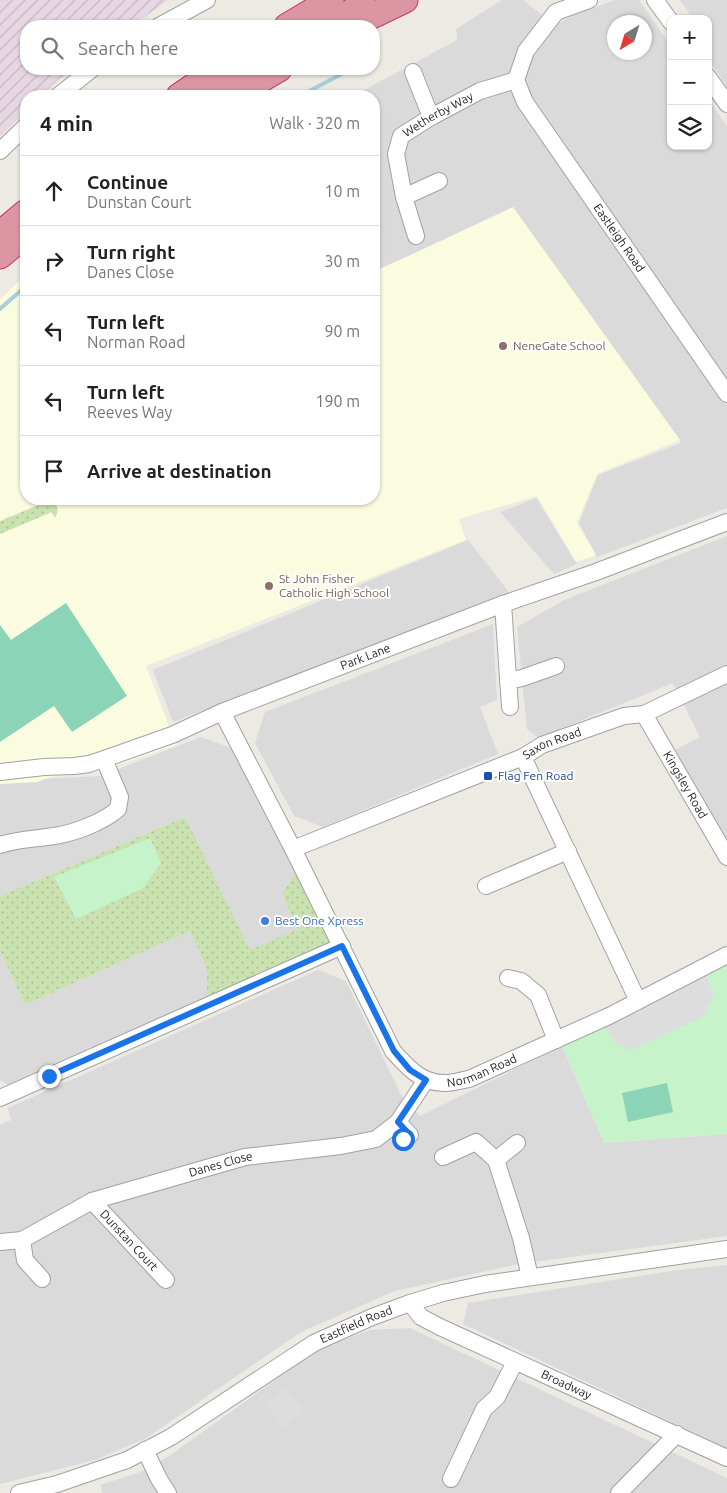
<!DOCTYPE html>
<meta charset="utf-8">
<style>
:root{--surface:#fff;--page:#f6f6f6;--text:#222;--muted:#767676;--line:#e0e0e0}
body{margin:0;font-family:Ubuntu,sans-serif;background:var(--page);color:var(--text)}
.controls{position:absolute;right:15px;top:15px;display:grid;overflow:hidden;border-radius:10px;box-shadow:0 1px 4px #0004}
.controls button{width:45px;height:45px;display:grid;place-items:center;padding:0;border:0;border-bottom:1px solid var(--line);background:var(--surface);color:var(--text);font:25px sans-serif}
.compass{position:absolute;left:607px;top:15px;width:45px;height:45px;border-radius:50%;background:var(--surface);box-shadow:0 1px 4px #0004;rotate:218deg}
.stop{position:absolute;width:15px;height:15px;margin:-11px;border:4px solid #1a73e8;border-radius:50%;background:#fff}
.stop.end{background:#1a73e8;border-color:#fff;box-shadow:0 1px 5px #0008}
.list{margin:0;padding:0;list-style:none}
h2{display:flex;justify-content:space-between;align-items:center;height:65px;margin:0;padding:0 20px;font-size:21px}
h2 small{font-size:16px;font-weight:400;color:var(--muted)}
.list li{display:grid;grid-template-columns:32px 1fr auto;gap:15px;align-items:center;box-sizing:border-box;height:70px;padding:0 20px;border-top:1px solid var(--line)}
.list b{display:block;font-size:19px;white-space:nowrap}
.list p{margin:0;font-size:16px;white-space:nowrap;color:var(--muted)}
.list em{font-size:16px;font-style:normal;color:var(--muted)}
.icon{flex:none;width:28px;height:28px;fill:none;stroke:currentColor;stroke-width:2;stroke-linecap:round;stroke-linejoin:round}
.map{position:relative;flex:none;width:727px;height:1493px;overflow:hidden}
.search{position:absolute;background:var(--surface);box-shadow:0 1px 4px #0004;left:20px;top:20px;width:360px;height:55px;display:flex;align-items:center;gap:12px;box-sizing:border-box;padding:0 18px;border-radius:20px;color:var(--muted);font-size:19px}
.panel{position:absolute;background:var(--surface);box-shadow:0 1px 4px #0004;left:20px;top:90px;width:360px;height:415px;border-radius:20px}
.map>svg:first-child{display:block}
</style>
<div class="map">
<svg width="727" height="1493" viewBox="0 0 727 1493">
<defs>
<pattern id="industrial-furrows" width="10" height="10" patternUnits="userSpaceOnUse" patternTransform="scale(1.25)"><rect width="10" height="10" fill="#e6d7e3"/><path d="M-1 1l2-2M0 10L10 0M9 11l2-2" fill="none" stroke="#c5b8c2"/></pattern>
<pattern id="grass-dots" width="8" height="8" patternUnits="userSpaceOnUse" patternTransform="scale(1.25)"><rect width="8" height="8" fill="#c9e2b0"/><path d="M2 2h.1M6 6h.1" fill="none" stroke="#acc197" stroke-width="1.8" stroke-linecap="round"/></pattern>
</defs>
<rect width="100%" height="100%" fill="#edeae4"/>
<g fill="#dbdada" fill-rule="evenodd">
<path d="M502 0H523L555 25 574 15 615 0H639L671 46V146H708V99L727 126V508L597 557 579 523 598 475 681 443 507 213 374 271V96H353L457 40 456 29ZM614 22H644V52H614Z"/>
<polygon points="680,0 727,0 727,87 708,59 708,19 693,19"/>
<polygon points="536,498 577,564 554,574 500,512"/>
<polygon points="727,536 727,843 673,751 700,737 673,683 538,738 527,729 517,627 564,600"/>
<polygon points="468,540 509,592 173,722 153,670"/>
<polygon points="493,624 497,700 480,707 498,754 323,827 294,816 255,743 265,712"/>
<polygon points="201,737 231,748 298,866 282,895 298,929 250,951 185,817 0,896 0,781 100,776"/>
<polygon points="190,931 208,969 207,1005 16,1090 0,1080 0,951 25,1005"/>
<polygon points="318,970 346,981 404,1101 420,1116 562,1046 604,1143 727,1134 727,1236 519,1264 395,1291 301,1332 145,1439 95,1460 0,1484 0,1125 11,1120 8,1108"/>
<polygon points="727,1265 727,1448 463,1324 468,1303 677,1270"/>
<polygon points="410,1328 727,1478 727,1493 103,1493 100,1485 143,1471 169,1456 317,1350 370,1330"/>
</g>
<polygon fill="url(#industrial-furrows)" points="0,0 168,0 132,26 26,26 26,69 73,69 59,79 41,96 26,96 26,111 0,136"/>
<polygon fill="#fbfbe0" points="513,207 680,440 597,474 577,523 596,555 576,562 537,496 459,519 466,540 146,666 176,745 97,772 50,777 37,782 0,784 0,299 26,275 26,499 374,499 374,272"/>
<g fill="url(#grass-dots)">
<path d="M47 499 53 500C58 506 59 511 55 518L52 512 0 534V521L48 501Z"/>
<polygon points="185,817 250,950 298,929 282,895 298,866 339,945 207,1005 207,969 190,931 25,1005 0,951 0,896"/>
</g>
<g fill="#c6f3c9">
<polygon points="150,838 161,863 143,888 76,919 54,877"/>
<polygon points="727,966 727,1134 604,1143 562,1046 604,1026 616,1043 714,996 706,976"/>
</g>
<g fill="#8bd4b7">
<polygon points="66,603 127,696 72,732 54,706 0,742 0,625 11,640"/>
<polygon points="667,1083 673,1112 628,1122 622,1093"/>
</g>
<g fill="#ddd">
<polygon points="706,976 714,996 702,1017 630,1050 616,1043 604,1026"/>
<polygon points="286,1388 305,1411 282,1428 265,1404"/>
</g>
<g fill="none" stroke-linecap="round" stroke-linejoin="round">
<g stroke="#aacdd6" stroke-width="4">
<polyline points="300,96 351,69"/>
<polyline points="0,309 26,286"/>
</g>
<defs>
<g id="minor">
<polyline points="655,0 671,22"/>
<polyline points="159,26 207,0"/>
<polyline points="413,72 431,117"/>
<polyline points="708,77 727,104"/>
<path id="s1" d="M516 80 525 102 727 394"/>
<polyline points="516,80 526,51 556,12 589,0"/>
<polyline points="58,96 92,69"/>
<polyline points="0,151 26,126"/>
<polyline points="404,197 439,181"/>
<path id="s2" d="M416 236 404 197 396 154 401 136 431 117 480 91 516 80"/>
<polyline points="503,604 510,707"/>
<polyline points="508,681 522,678 556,666"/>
<path id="s3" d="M222 712 293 849 393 1051C407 1067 422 1084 446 1083 453 1083 462 1080 469 1079L609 1016 727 955"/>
<path id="s4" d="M644 714 727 857"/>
<polyline points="523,757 638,1001"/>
<path id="s5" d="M0 772 44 767 74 766 89 764 104 759 172 735 222 712 503 604 596 572 727 522"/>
<path d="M0 845C18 839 36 839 54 836 75 833 103 822 118 809L120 797 104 759"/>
<path id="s6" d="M293 849 523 757 542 745 624 716 644 714 727 674"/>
<polyline points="486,886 568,851"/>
<polyline points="508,978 521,981 538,995 556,1040"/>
<polyline points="0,1098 342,946"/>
<polyline points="398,1122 410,1135"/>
<polyline points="443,1157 476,1142 496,1160 521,1238 530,1277"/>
<polyline points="496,1160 517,1143"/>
<path id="s7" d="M92 1201 166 1280"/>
<polyline points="22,1240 25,1260 42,1279"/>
<path id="s8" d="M0 1242 22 1240 92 1201 245 1157 341 1146 376 1139 398 1122 426 1080"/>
<path id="s9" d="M410 1303 421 1317 440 1327 727 1458"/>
<polyline points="145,1450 159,1479 168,1493"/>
<polyline points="451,1479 484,1409 497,1397 515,1362"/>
<path id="s10" d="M19 1493 57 1484 127 1460 171 1437 314 1343 372 1317 410 1303 443 1293 485 1284 727 1249"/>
<polyline points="619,1493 677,1434"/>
</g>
<g id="highway">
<polyline points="287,26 331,0"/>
<polyline points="326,26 363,5"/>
<polyline points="351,26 405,0"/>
<polyline points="179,96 219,69"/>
<polyline points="213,96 244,76"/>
<polyline points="233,96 279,69"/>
<polyline points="0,234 26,212"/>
<polyline points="0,256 26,234"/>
</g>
</defs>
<use href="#minor" stroke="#a1a1a1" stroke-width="18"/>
<use href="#highway" stroke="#c5386a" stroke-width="27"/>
<use href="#minor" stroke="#fff" stroke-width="16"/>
<use href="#highway" stroke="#dc95a3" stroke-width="25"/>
</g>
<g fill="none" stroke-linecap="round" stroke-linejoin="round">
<polyline stroke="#1a73e8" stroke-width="6" points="49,1076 342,946 394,1051 410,1070 426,1080 398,1122 410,1135 403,1139"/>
</g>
<g fill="#8d6e63" stroke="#fff" stroke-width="2">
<circle cx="503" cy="346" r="5"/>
<circle cx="269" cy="586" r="5"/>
</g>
<rect fill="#1a4fb4" stroke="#fff" stroke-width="2" x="483" y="771" width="10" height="10" rx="2.5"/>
<circle fill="#3f7fe0" stroke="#fff" stroke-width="2" cx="265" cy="921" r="5"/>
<g text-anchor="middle" stroke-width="4" stroke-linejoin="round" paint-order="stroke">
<g font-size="12" fill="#1d1d1d" stroke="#fff">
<text dy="4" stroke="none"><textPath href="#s2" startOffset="146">Wetherby Way</textPath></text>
<text dy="4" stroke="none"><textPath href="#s1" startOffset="189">Eastleigh Road</textPath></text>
<text dy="4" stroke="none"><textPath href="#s5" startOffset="386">Park Lane</textPath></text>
<text dy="4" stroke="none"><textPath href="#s6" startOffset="280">Saxon Road</textPath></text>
<text dy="4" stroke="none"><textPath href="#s4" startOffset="82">Kingsley Road</textPath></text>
<text dy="4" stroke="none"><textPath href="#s3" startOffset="482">Norman Road</textPath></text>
<text dy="4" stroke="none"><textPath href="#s8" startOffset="236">Danes Close</textPath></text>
<text dy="4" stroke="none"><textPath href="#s7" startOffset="54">Dunstan Court</textPath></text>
<text dy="4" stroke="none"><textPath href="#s10" startOffset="380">Eastfield Road</textPath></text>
<text dy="4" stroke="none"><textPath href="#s9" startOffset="178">Broadway</textPath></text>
</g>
<g font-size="12" fill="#785e54" stroke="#fff" text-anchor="start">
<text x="513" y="350">NeneGate School</text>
<text x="279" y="583">St John Fisher<tspan x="279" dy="14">Catholic High School</tspan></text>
</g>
<g font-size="12" fill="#164399" stroke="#fff" text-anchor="start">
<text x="498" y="780">Flag Fen Road</text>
</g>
<g font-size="12" fill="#366cbe" stroke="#fff" text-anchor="start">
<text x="275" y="925">Best One Xpress</text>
</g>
</g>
</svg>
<div class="controls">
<button>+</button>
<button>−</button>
<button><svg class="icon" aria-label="layers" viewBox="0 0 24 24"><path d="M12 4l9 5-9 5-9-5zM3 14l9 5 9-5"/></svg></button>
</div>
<svg class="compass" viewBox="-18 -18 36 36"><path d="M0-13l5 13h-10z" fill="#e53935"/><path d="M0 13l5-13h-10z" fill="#767676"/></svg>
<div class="stop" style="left:403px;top:1139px"></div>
<div class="stop end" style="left:49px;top:1076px"></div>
<div class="search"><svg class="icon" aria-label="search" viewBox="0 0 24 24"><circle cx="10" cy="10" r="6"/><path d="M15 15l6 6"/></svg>Search here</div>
<section class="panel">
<h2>4 min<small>Walk · 320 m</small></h2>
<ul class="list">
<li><svg class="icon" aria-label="ahead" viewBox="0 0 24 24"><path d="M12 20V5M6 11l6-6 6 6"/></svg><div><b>Continue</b><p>Dunstan Court</p></div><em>10 m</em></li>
<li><svg class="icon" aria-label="right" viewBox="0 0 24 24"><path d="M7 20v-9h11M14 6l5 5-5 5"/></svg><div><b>Turn right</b><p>Danes Close</p></div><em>30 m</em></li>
<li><svg class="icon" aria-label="left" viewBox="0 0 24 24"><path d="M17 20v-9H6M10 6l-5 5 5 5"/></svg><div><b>Turn left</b><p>Norman Road</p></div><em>90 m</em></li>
<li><svg class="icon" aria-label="left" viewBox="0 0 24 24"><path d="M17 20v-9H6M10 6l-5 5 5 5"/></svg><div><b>Turn left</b><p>Reeves Way</p></div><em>190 m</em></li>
<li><svg class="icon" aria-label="arrive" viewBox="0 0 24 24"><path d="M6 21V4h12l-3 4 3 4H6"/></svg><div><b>Arrive at destination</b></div></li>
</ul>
</section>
</div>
